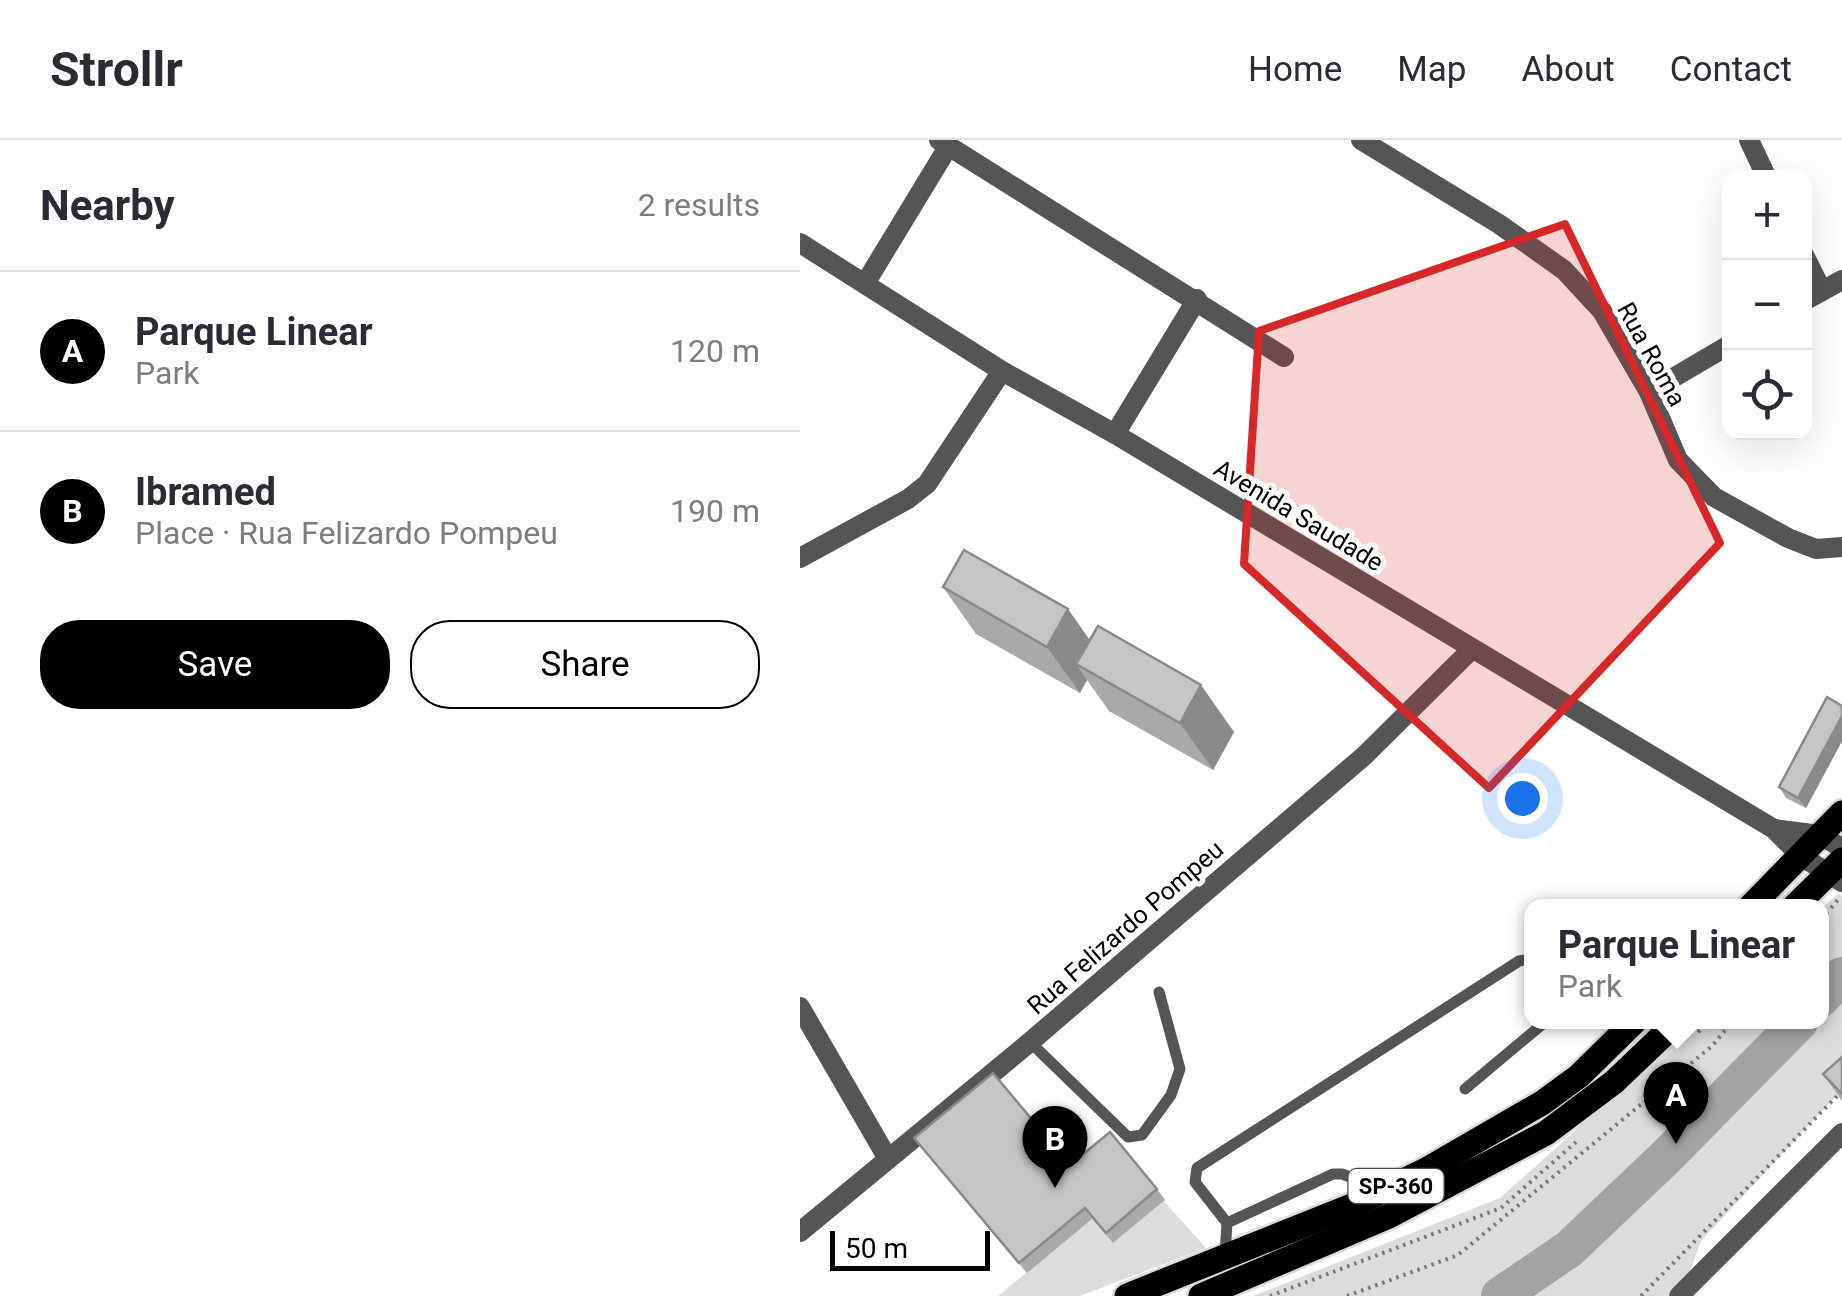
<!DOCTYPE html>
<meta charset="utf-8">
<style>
:root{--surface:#fff;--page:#f2f2f3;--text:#2b2b33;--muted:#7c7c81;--line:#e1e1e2;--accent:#000}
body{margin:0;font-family:Roboto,sans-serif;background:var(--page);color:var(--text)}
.controls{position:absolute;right:30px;top:30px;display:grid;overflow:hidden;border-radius:20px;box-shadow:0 10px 40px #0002}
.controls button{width:90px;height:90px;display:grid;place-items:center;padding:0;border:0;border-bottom:2px solid var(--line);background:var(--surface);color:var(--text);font:50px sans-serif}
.scale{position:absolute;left:30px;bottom:25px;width:160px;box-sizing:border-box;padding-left:10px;border:5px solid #000;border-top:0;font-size:28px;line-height:35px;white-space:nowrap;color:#000;-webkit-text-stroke:8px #fff;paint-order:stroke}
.you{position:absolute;left:722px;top:658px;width:35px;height:35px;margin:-25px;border:8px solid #fff;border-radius:50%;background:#1a73e8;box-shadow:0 0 0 15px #1a73e833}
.badge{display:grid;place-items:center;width:65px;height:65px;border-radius:50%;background:var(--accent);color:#fff;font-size:32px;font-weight:700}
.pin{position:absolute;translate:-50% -82px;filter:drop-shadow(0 2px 5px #0008)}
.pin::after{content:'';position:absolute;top:52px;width:35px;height:30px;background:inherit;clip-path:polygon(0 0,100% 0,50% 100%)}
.popup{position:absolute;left:724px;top:759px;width:305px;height:130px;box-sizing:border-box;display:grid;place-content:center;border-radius:20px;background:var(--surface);filter:drop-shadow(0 2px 8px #0005);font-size:32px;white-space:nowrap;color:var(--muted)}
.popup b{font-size:38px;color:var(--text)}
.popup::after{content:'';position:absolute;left:50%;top:100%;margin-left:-20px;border:20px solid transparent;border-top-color:var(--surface)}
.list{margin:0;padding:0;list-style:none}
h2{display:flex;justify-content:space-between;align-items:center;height:130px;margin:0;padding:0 40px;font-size:42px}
h2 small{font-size:32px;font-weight:400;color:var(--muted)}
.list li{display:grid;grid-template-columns:65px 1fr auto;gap:30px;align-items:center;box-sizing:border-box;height:160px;padding:0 40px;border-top:2px solid var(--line)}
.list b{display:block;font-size:38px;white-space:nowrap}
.list p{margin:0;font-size:32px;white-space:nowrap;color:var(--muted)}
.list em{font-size:32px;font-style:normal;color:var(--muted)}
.actions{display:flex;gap:20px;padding:30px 40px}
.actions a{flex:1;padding:22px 0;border:2px solid var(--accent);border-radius:40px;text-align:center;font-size:35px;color:var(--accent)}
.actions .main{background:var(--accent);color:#fff}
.icon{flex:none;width:55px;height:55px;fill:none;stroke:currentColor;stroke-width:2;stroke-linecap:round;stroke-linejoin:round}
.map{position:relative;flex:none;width:1042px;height:1156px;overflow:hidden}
header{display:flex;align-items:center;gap:60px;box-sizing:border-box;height:140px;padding:0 50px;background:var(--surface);border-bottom:2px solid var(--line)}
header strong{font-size:48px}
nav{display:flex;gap:55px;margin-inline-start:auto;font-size:35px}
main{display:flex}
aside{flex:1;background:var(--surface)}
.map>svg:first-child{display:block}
</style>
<header>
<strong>Strollr</strong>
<nav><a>Home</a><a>Map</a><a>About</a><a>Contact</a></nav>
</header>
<main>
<aside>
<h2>Nearby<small>2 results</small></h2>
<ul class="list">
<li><span class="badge">A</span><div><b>Parque Linear</b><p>Park</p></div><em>120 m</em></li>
<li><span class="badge">B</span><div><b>Ibramed</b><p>Place · Rua Felizardo Pompeu</p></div><em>190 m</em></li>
</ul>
<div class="actions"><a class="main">Save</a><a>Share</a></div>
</aside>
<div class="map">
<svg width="1042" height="1156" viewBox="0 0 1042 1156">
<rect width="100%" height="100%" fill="#fff"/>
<g fill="#dcdcdc">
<polygon points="1038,754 1042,756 1042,950 901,1101 886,1142 873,1156 453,1156 700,1058 896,882 1021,882 1021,769"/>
<polygon points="364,1061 406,1108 280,1156 198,1156 292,1079 313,1103"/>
</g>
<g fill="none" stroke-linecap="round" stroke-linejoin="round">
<g stroke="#a3a3a3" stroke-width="38">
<polyline points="1021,858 1042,836"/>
<polyline points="700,1156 769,1109 867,1016 999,882"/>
</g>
<defs>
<g id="primary">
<polyline points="951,766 1042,673"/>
<polyline points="995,766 1042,720"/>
<polyline points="327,1156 554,1065 626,1030 742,963 779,936 834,882"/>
<polyline points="401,1156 589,1076 746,993 814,942 877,882"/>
</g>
</defs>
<use href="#primary" stroke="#dbdbdb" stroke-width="30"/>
<g stroke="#777" stroke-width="4" stroke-dasharray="2.5 5" stroke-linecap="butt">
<polyline points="1021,779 1038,760"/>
<polyline points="898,892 909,882"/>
<polyline points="470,1156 701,1068 776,1002"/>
<polyline points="547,1156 658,1115 912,906 932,882"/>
<polyline points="841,1156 1042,951"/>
</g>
<g stroke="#555" stroke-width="11">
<polyline points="230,902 328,997 342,995 371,955 380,929 359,852"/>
<polyline points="665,949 745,882"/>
<polyline points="427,1083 395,1042 397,1028 719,821 731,819"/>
<polyline points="425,1115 427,1083 533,1034 542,1034 583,1049"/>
</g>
<g stroke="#555" stroke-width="20">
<polyline points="139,0 484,217"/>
<polyline points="561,0 699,84 764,130 802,171 849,252 878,320 914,357 988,398 1016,409 1042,407"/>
<polyline points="949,0 967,38"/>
<polyline points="1004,115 1022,151"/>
<polyline points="66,142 148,7"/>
<polyline points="1004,161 1042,140"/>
<polyline points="849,252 929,205"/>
<polyline points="315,294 397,159"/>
<polyline points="0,418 108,359 127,344 202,231"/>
<polyline points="0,867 88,1019"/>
<polyline points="0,1092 230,902 564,616 672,509"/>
</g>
<g stroke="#555" stroke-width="20">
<polyline points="0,103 202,231 315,294 974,689 1001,716 1042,742"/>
<polyline points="974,689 1020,695 1042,708"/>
<polyline points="879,1156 1042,993"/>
</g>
<use href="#primary" stroke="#000" stroke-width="25"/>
</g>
<g fill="#a9a9a9">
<polygon points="143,447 290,500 434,592 413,630 309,571 287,540 280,553 176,494"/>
<polygon points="1042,566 1042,601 1006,668 986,658 979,647"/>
<polygon points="1042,917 1042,961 1023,934"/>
<polygon points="114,998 270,1025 357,1049 365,1060 313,1103 292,1079 227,1133"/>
</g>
<g fill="#898989">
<polygon points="268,469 301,516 276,524 287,540 280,553 247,507"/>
<polygon points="401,545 434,592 413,630 380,583"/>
<polygon points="1042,576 1042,601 1006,668 998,658"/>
</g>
<g fill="#c4c4c4" stroke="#898989" stroke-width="2.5">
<polygon points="164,410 268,469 247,507 143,447"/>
<polygon points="298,486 401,545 380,583 276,524"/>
<polygon points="1027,557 1042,566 1042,576 998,658 979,647"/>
<polygon points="1042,917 1042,954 1023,934"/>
<polygon points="193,933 270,1025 310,992 357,1049 306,1093 285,1068 219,1123 114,998"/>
</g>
<path fill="#d62828" fill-opacity="0.2" stroke="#d62828" stroke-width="8" stroke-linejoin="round" d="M765 84 920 403 689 648 444 424 459 191Z"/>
<g text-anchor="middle" stroke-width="10" stroke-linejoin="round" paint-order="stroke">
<rect fill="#fff" stroke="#4c4c4c" stroke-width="2.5" x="548.5" y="1029" width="95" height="34" rx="8"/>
<g font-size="22" font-weight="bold" fill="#000">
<text x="596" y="1054">SP-360</text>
</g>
<g font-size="25" fill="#000" stroke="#fff">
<text transform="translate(852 214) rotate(61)" y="9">Rua Roma</text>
<text transform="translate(499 375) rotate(31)" y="9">Avenida Saudade</text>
<text transform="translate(325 787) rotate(-41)" y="9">Rua Felizardo Pompeu</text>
</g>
</g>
</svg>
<div class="controls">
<button>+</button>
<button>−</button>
<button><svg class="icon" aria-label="locate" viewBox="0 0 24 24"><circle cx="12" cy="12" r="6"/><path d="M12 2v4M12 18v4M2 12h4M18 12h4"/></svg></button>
</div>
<div class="scale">50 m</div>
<div class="you"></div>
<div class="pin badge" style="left:876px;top:1004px">A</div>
<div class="popup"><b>Parque Linear</b>Park</div>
<div class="pin badge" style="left:255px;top:1048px">B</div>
</div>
</main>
